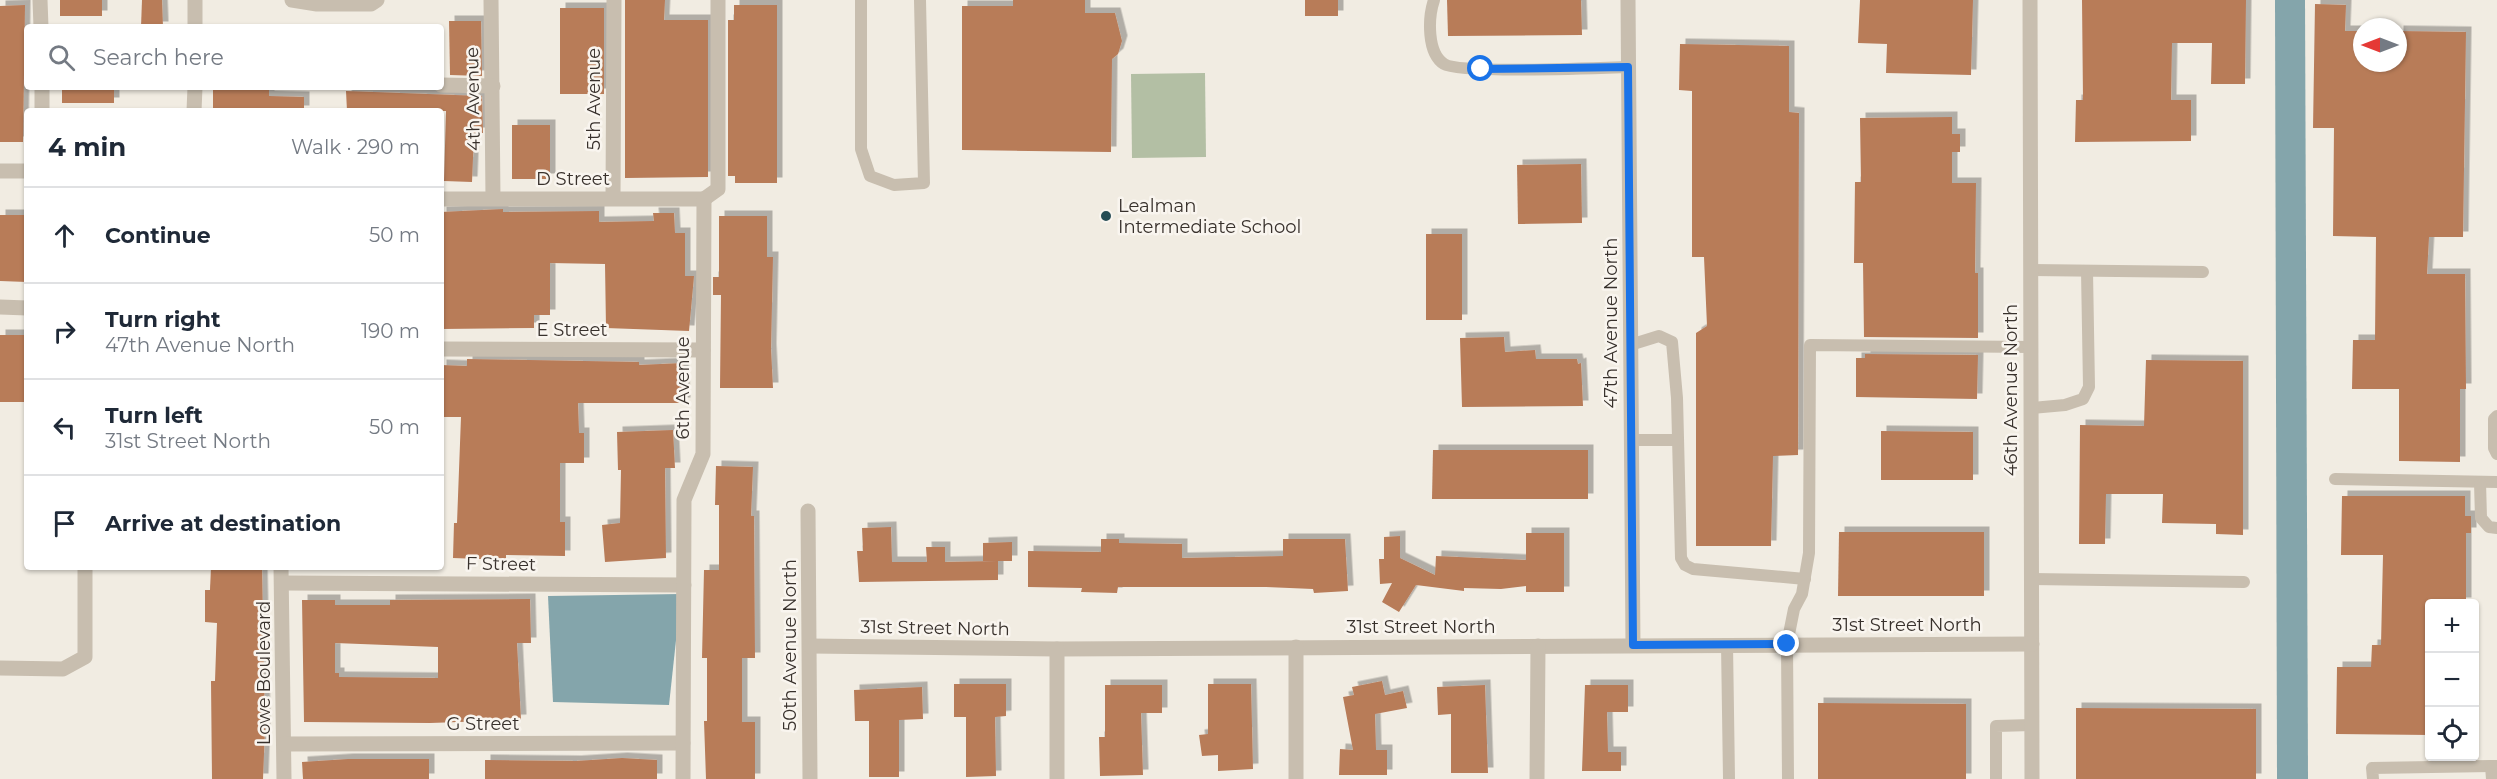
<!DOCTYPE html>
<meta charset="utf-8">
<style>
:root{--surface:#fff;--page:#f6f6f7;--text:#1f2937;--muted:#747a83;--line:#e0e1e3}
body{margin:0;font-family:Montserrat,sans-serif;background:var(--page);color:var(--text)}
.controls{position:absolute;right:18px;bottom:18px;display:grid;overflow:hidden;border-radius:6px;box-shadow:0 2px 4px #0004}
.controls button{width:54px;height:54px;display:grid;place-items:center;padding:0;border:0;border-bottom:2px solid var(--line);background:var(--surface);color:var(--text);font:30px sans-serif}
.compass{position:absolute;left:2353px;top:18px;width:54px;height:54px;border-radius:50%;background:var(--surface);box-shadow:0 2px 4px #0004;rotate:270deg}
.stop{position:absolute;width:18px;height:18px;margin:-14px;border:4px solid #1a73e8;border-radius:50%;background:#fff}
.stop.end{background:#1a73e8;border-color:#fff;box-shadow:0 2px 6px #0008}
.list{margin:0;padding:0;list-style:none}
h2{display:flex;justify-content:space-between;align-items:center;height:78px;margin:0;padding:0 24px;font-size:26px}
h2 small{font-size:20px;font-weight:400;color:var(--muted)}
.list li{display:grid;grid-template-columns:39px 1fr auto;gap:18px;align-items:center;box-sizing:border-box;height:96px;padding:0 24px;border-top:2px solid var(--line)}
.list b{display:block;font-size:22px;white-space:nowrap}
.list p{margin:0;font-size:20px;white-space:nowrap;color:var(--muted)}
.list em{font-size:20px;font-style:normal;color:var(--muted)}
.icon{flex:none;width:33px;height:33px;fill:none;stroke:currentColor;stroke-width:2;stroke-linecap:round;stroke-linejoin:round}
.map{position:relative;flex:none;width:2497px;height:779px;overflow:hidden}
.search{position:absolute;background:var(--surface);box-shadow:0 2px 4px #0004;left:24px;top:24px;width:420px;height:66px;display:flex;align-items:center;gap:15px;box-sizing:border-box;padding:0 21px;border-radius:6px;color:var(--muted);font-size:22px}
.panel{position:absolute;background:var(--surface);box-shadow:0 2px 4px #0004;left:24px;top:108px;width:420px;height:462px;border-radius:6px}
.map>svg:first-child{display:block}
</style>
<div class="map">
<svg width="2497" height="779" viewBox="0 0 2497 779">
<defs>
<filter id="shadow"><feDropShadow dx="5.5" dy="-5.5" stdDeviation="0" flood-color="#0004"/></filter>
</defs>
<rect width="100%" height="100%" fill="#f1ece2"/>
<polygon fill="#b3bfa4" points="1205,73 1206,157 1132,158 1131,74"/>
<g fill="#84a5ab">
<polygon points="2275,0 2305,0 2308,779 2277,779"/>
<polygon points="681,594 669,705 553,702 548,596"/>
</g>
<g fill="#b87b59" fill-rule="evenodd" filter="url(#shadow)">
<rect x="60" y="0" width="42" height="16"/>
<polygon points="142,0 162,0 163,27 141,27"/>
<polygon points="625,0 665,0 664,20 708,20 708,177 625,178"/>
<polygon points="1013,0 1085,0 1085,13 1115,13 1122,41 1118,54 1112,59 1111,152 962,150 962,6 1013,6"/>
<rect x="1305" y="0" width="33" height="16"/>
<polygon points="1447,0 1581,0 1582,35 1448,36"/>
<polygon points="1860,0 1973,0 1971,75 1886,73 1887,44 1858,43"/>
<polygon points="2082,0 2246,0 2245,84 2211,84 2212,43 2172,43 2171,100 2191,100 2191,141 2075,142 2076,100 2083,100"/>
<polygon points="2315,4 2346,5 2345,31 2362,31 2362,63 2398,63 2398,31 2466,32 2463,237 2429,237 2427,274 2465,274 2466,389 2460,389 2460,462 2399,461 2399,389 2352,389 2353,340 2375,340 2376,237 2333,236 2334,128 2313,128"/>
<polygon points="25,5 23,142 0,142 0,6"/>
<polygon points="734,5 777,5 777,183 735,183 735,176 728,176 728,20 734,20"/>
<rect x="560" y="8" width="44" height="86"/>
<polygon points="449,21 481,21 482,76 450,75"/>
<polygon points="1680,44 1789,46 1789,112 1799,113 1798,455 1773,456 1771,546 1696,546 1696,333 1707,326 1704,257 1692,257 1692,91 1679,90"/>
<rect x="62" y="87" width="52" height="16"/>
<polygon points="213,90 269,90 269,96 304,97 304,111 213,111"/>
<polygon points="346,91 482,96 483,133 474,133 472,182 444,181 446,111 347,111"/>
<polygon points="1952,117 1952,134 1960,134 1960,152 1952,152 1952,183 1976,183 1975,273 1978,273 1978,338 1864,337 1863,263 1854,263 1855,182 1861,182 1860,118"/>
<rect x="512" y="125" width="38" height="54"/>
<polygon points="1581,164 1582,223 1518,224 1517,165"/>
<polygon points="503,209 503,212 599,211 599,222 654,221 653,213 674,213 675,233 685,233 685,276 694,276 689,331 606,328 605,264 550,263 550,315 534,315 534,328 441,329 441,212"/>
<polygon points="0,215 27,215 27,282 0,281"/>
<polygon points="719,216 767,216 767,257 773,257 771,349 773,388 720,388 721,295 713,295 713,277 719,277"/>
<rect x="1426" y="234" width="36" height="86"/>
<rect x="0" y="335" width="27" height="67"/>
<polygon points="1504,337 1505,352 1535,350 1536,359 1577,359 1578,364 1581,363 1583,406 1462,407 1460,338"/>
<polygon points="1865,354 1978,355 1977,399 1856,397 1856,358 1865,358"/>
<polygon points="467,359 639,362 639,365 683,363 685,403 578,403 579,433 584,433 584,463 560,463 560,522 565,522 565,556 506,555 506,560 453,558 454,523 457,523 461,417 441,417 441,365 467,366"/>
<polygon points="2146,360 2243,361 2243,535 2216,534 2216,524 2162,523 2163,494 2106,494 2105,544 2079,544 2080,425 2144,426"/>
<polygon points="673,430 675,468 665,468 666,558 605,562 602,525 620,523 621,470 618,470 617,432"/>
<polygon points="1881,431 1973,432 1973,480 1881,480"/>
<polygon points="1433,450 1588,450 1588,499 1432,499"/>
<polygon points="716,466 753,467 751,516 754,516 755,658 742,658 742,722 755,722 755,779 706,779 704,721 707,721 707,658 702,658 704,570 719,570 719,505 715,505"/>
<polygon points="2342,496 2465,496 2465,516 2471,516 2471,533 2466,533 2466,603 2430,603 2430,735 2336,734 2337,667 2371,667 2372,645 2381,645 2383,555 2341,555"/>
<polygon points="891,527 892,562 927,562 926,547 945,547 945,562 997,561 983,561 983,543 1012,542 1012,561 998,561 998,580 859,582 857,551 863,551 862,528"/>
<polygon points="1839,532 1984,532 1984,596 1838,596"/>
<polygon points="1526,533 1564,533 1564,592 1526,592 1526,586 1501,589 1464,588 1464,591 1416,585 1399,612 1382,602 1392,583 1380,584 1379,559 1384,559 1384,537 1400,536 1400,558 1435,575 1436,556 1526,560"/>
<polygon points="1101,539 1119,539 1119,543 1182,544 1182,558 1283,556 1283,539 1345,539 1348,591 1314,593 1313,589 1266,587 1118,587 1117,593 1081,592 1082,588 1028,587 1028,551 1101,552"/>
<polygon points="211,567 262,567 265,728 263,779 212,779 211,681 215,681 217,623 205,622 205,590 210,590"/>
<path d="M530 599 531 643H517L521 720 430 723 304 722 302 600H335V605H390V600ZM335 643 438 647V678L339 677V673H335Z"/>
<polygon points="1382,681 1385,695 1403,691 1407,708 1375,714 1376,750 1387,750 1387,775 1339,775 1340,749 1353,750 1343,697 1354,695 1352,687"/>
<polygon points="954,684 1006,684 1006,716 995,717 996,776 966,777 966,717 954,717"/>
<polygon points="1208,684 1251,684 1253,769 1218,771 1218,755 1202,756 1199,735 1208,734"/>
<polygon points="1105,685 1162,685 1162,713 1141,713 1143,775 1100,776 1099,737 1105,737"/>
<polygon points="1485,685 1488,773 1451,773 1451,714 1438,715 1437,687"/>
<polygon points="1585,685 1628,685 1628,712 1607,712 1608,752 1621,752 1621,771 1582,771"/>
<polygon points="922,687 923,719 899,720 899,777 869,777 869,721 855,721 854,690"/>
<polygon points="1818,703 1966,704 1966,779 1818,779"/>
<polygon points="2076,708 2256,709 2256,779 2076,779"/>
<polygon points="622,758 657,760 657,779 485,779 485,760 576,761"/>
<polygon points="348,759 429,759 429,779 303,779 302,762"/>
</g>
<g fill="none" stroke-linecap="round" stroke-linejoin="round">
<g stroke="#c8beaf" stroke-width="12">
<polyline points="861,0 861,149 870,176 894,185 924,183 920,0"/>
<path d="M1434 0C1428 18 1427 53 1444 64 1459 74 1600 68 1628 67"/>
<polyline points="2031,270 2203,272"/>
<polyline points="1630,345 1659,336 1672,342 1677,398 1681,558 1685,565 1693,569 1805,579"/>
<polyline points="2031,408 2065,405 2083,399 2089,387 2087,271"/>
<polyline points="2497,416 2494,419 2494,448 2497,454"/>
<polyline points="1631,440 1678,440"/>
<polyline points="2335,479 2497,482"/>
<polyline points="2480,482 2481,518 2489,527 2497,528"/>
<polyline points="2032,579 2244,582"/>
<polyline points="1727,644 1729,779"/>
<polyline points="1788,779 1787,644 1794,609 1802,594 1809,553 1810,345 2031,347"/>
<polyline points="1996,779 1996,726 2032,725"/>
<polyline points="2373,779 2372,768 2491,766"/>
<polyline points="2492,779 2491,766 2497,766"/>
</g>
<g stroke="#c8beaf" stroke-width="15">
<polyline points="40,0 41,27"/>
<polyline points="292,0 317,4 371,4 377,0"/>
<polyline points="491,0 493,198"/>
<polyline points="1628,0 1633,645"/>
<polyline points="2030,0 2032,779"/>
<polyline points="195,27 195,0"/>
<polyline points="441,85 493,86"/>
<polyline points="42,87 42,111"/>
<polyline points="194,111 195,87"/>
<polyline points="0,171 27,171"/>
<polyline points="613,198 614,0"/>
<polyline points="441,199 704,199"/>
<polyline points="704,199 718,189 718,0"/>
<polyline points="0,307 27,308"/>
<polyline points="441,349 703,350"/>
<polyline points="808,511 810,779"/>
<polyline points="281,567 284,779"/>
<polyline points="282,583 684,585"/>
<polyline points="810,646 1057,649 2032,644"/>
<polyline points="1057,649 1057,779"/>
<polyline points="0,668 63,669 85,657 85,567"/>
<polyline points="284,744 683,743"/>
<polyline points="683,779 684,500 703,454 704,199"/>
<polyline points="1296,779 1296,647"/>
<polyline points="1537,779 1538,646"/>
</g>
</g>
<g fill="none" stroke-linecap="round" stroke-linejoin="round">
<polyline stroke="#1a73e8" stroke-width="8" points="1481,69 1628,67 1633,645 1787,644"/>
</g>
<circle fill="#264d55" stroke="#f9f5ef" stroke-width="2" cx="1106" cy="216" r="6"/>
<g text-anchor="middle" stroke-width="5" stroke-linejoin="round" paint-order="stroke">
<g font-size="18" fill="#38312c" stroke="#f9f5ef">
<text transform="translate(473 99) rotate(-91)" y="6">4th Avenue</text>
<text transform="translate(594 99) rotate(-90)" y="6">5th Avenue</text>
<text x="573" y="185">D Street</text>
<text transform="translate(1611 323) rotate(-90)" y="6">47th Avenue North</text>
<text x="572" y="336">E Street</text>
<text transform="translate(683 388) rotate(-90)" y="6">6th Avenue</text>
<text transform="translate(2011 390) rotate(-90)" y="6">46th Avenue North</text>
<text transform="translate(501 564) rotate(1)" y="6">F Street</text>
<text x="1907" y="631">31st Street North</text>
<text x="1421" y="633">31st Street North</text>
<text transform="translate(935 628) rotate(1)" y="6">31st Street North</text>
<text transform="translate(790 645) rotate(-90)" y="6">50th Avenue North</text>
<text transform="translate(264 673) rotate(-90)" y="6">Lowe Boulevard</text>
<text x="483" y="730">G Street</text>
</g>
<g font-size="18" fill="#38312c" stroke="#f9f5ef" text-anchor="start">
<text x="1118" y="212">Lealman<tspan x="1118" dy="21">Intermediate School</tspan></text>
</g>
</g>
</svg>
<div class="controls">
<button>+</button>
<button>−</button>
<button><svg class="icon" aria-label="locate" viewBox="0 0 24 24"><circle cx="12" cy="12" r="6"/><path d="M12 2v4M12 18v4M2 12h4M18 12h4"/></svg></button>
</div>
<svg class="compass" viewBox="-18 -18 36 36"><path d="M0-13l5 13h-10z" fill="#e53935"/><path d="M0 13l5-13h-10z" fill="#747a83"/></svg>
<div class="stop" style="left:1481px;top:69px"></div>
<div class="stop end" style="left:1787px;top:644px"></div>
<div class="search"><svg class="icon" aria-label="search" viewBox="0 0 24 24"><circle cx="10" cy="10" r="6"/><path d="M15 15l6 6"/></svg>Search here</div>
<section class="panel">
<h2>4 min<small>Walk · 290 m</small></h2>
<ul class="list">
<li><svg class="icon" aria-label="ahead" viewBox="0 0 24 24"><path d="M12 20V5M6 11l6-6 6 6"/></svg><div><b>Continue</b></div><em>50 m</em></li>
<li><svg class="icon" aria-label="right" viewBox="0 0 24 24"><path d="M7 20v-9h11M14 6l5 5-5 5"/></svg><div><b>Turn right</b><p>47th Avenue North</p></div><em>190 m</em></li>
<li><svg class="icon" aria-label="left" viewBox="0 0 24 24"><path d="M17 20v-9H6M10 6l-5 5 5 5"/></svg><div><b>Turn left</b><p>31st Street North</p></div><em>50 m</em></li>
<li><svg class="icon" aria-label="arrive" viewBox="0 0 24 24"><path d="M6 21V4h12l-3 4 3 4H6"/></svg><div><b>Arrive at destination</b></div></li>
</ul>
</section>
</div>
